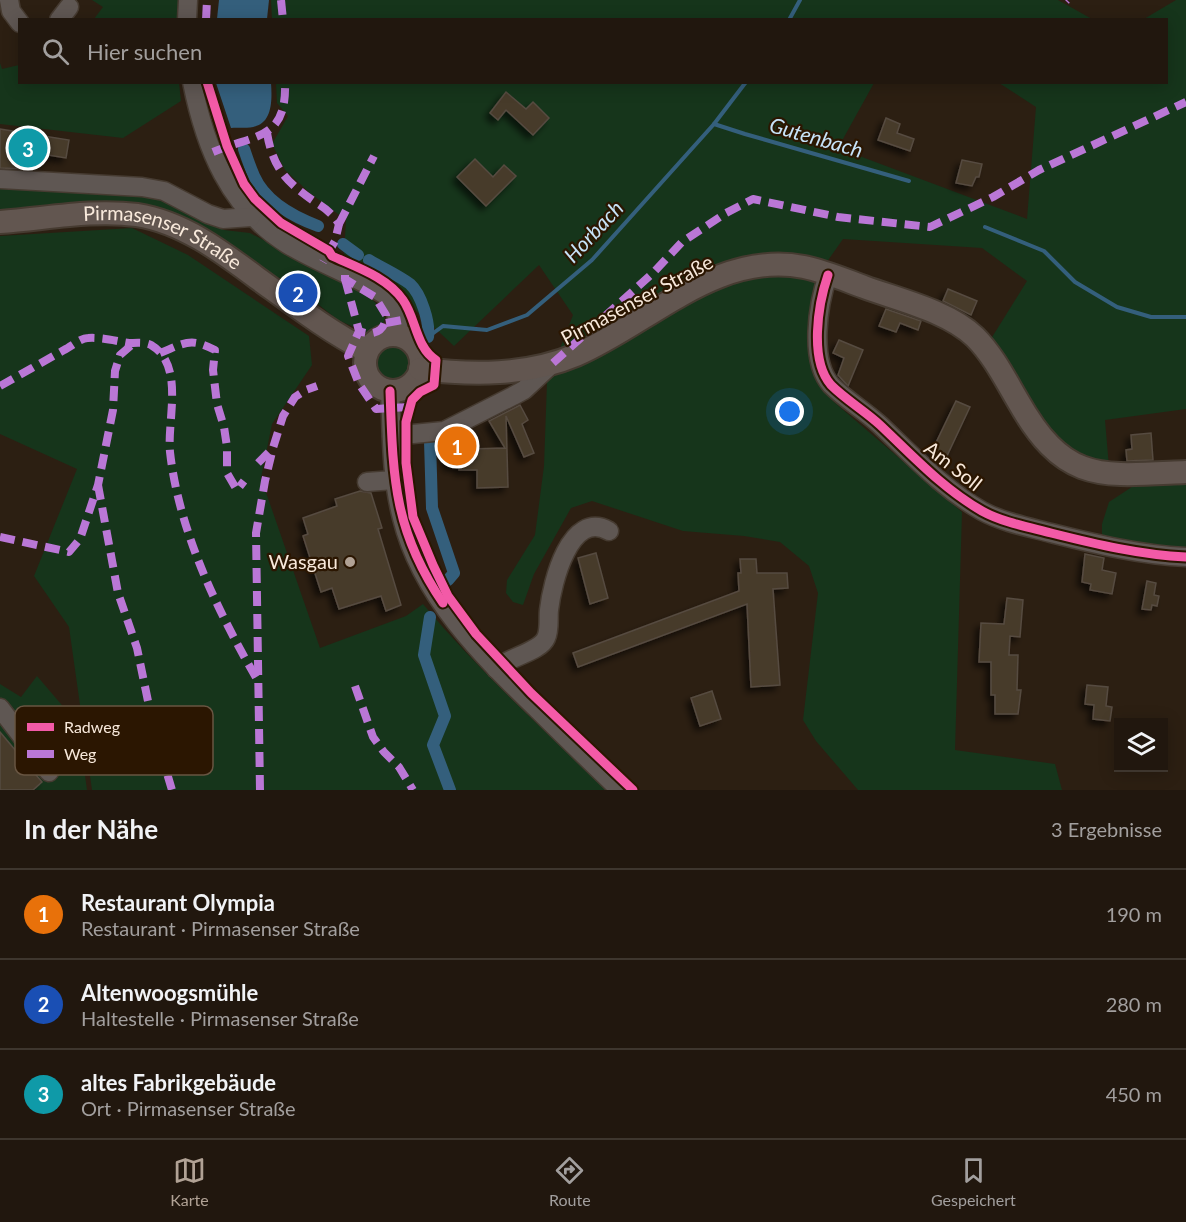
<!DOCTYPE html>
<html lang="de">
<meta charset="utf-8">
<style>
:root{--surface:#21170e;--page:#2d241c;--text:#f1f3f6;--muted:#a29f9e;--line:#3e362e;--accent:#b1a295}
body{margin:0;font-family:Lato,sans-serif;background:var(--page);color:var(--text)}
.controls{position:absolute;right:18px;bottom:18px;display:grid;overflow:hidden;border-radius:0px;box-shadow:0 3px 15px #0003}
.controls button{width:54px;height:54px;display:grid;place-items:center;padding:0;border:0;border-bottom:2px solid var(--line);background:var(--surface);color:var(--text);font:30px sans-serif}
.you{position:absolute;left:790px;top:412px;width:21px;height:21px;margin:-15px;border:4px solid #fff;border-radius:50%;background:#1a73e8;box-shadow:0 0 0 9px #1a73e833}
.badge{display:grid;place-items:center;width:39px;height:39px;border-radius:50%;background:var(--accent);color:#fff;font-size:20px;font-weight:700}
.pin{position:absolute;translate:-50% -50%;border:3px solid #fff;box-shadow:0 2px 6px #0006}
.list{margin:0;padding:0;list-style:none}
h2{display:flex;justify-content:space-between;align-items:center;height:78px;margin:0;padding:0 24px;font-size:26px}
h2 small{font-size:20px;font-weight:400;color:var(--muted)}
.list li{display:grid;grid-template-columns:39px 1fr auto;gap:18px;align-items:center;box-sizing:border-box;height:90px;padding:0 24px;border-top:2px solid var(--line)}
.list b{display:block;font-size:22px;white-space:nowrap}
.list p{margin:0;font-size:20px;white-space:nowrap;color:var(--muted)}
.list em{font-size:20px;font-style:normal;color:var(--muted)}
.icon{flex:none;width:33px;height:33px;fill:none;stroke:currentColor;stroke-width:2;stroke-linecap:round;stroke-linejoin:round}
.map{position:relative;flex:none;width:1186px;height:790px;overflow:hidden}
.search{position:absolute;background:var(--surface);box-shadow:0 3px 15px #0003;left:18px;right:18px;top:18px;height:66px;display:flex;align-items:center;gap:15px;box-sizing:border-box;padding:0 21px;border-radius:0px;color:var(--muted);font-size:22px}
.sheet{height:348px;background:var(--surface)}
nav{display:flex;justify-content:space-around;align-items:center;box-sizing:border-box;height:84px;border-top:2px solid var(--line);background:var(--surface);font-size:16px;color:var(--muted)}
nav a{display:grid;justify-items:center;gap:3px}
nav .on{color:var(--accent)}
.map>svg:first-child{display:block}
</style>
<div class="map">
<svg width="1186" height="790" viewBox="0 0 1186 790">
<defs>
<filter id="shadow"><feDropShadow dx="-4.5" dy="4.5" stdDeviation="3" flood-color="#0009"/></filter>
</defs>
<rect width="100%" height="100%" fill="#2c1f12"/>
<g fill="#16351b">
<polygon points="92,0 179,0 178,19 94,19 103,7"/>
<polygon points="271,0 1058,0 1092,19 272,20"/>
<polygon points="1176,0 1186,0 1186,409 1105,420 1109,467 1057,445 989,342 1027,281 982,248 843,239 824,266 814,366 820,386 834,402 962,512 955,750 1055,764 1062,790 858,790 816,741 803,720 818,593 809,566 780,542 744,536 683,531 592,501 571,508 534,574 523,605 513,602 506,593 507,580 535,535 544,466 547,382 573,315 539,265 454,346 409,304 344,254 346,220 311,194 285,170 272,144 288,116 277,103 276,83 874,83 838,148 1027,219 1036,107 999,83 1166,82 1166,20 1144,19"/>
<polygon points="0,63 2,69 19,65 20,82 179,83 181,101 123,138 0,124"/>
<polygon points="0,188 163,198 224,230 250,233 365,293 381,308 385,318 383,324 376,331 365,332 338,320 291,283 265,272 161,211 0,216"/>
<path d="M132 228 188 255 309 336 312 365 272 424 261 478 320 648 406 616 423 604C479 671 544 731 608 790H92L69 627 34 576 77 469 0 434V236Z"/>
<circle cx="394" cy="364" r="20"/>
<polygon points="1186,479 1186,554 1108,539 1102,534 1102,524 1109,502 1141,481"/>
<polygon points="37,676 78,724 87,790 0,790 0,684 21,697"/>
</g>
<g fill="#345f7c">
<polygon points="219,0 269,0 267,19 217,19"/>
<path d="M216 83H271C272 97 273 121 256 126 249 129 238 127 231 128Z"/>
</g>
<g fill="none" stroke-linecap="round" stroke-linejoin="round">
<g stroke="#345f7c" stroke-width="4">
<polyline points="789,20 800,0"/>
<polyline points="714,124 745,134 909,181"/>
<polyline points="985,227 1044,251 1075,282 1117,307 1151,317 1186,317"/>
<polyline points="428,337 443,326 487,330 527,315 592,260 714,124 746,82"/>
</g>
<g stroke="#345f7c" stroke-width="12">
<path d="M244 149C247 158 250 167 254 176 265 201 294 217 318 226"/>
<polyline points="343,244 358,255"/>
<path d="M369 260C382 268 398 275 410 284 421 294 430 322 428 337"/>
<polyline points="430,441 432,508 454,573 448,580"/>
<polyline points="430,617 424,655 445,716 433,745 450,790"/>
</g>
</g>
<g fill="#473a2c" stroke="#564b40" stroke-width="1.5" filter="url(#shadow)">
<polygon points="506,92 526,109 533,102 549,118 533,135 506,110 498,120 490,113"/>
<polygon points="886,118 900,124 897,133 914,139 910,151 878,140"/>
<polygon points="0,129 69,140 66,158 30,152 27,169 0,168"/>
<polygon points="475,159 493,177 504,165 516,176 486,206 457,177"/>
<polygon points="962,160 982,164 979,177 976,177 972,186 956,183"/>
<polygon points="948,289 977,301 971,315 943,301"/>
<polygon points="886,309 921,321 918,330 900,323 896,332 879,326"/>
<polygon points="839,340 863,350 848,386 838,375 844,358 833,353"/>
<polygon points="956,401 970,407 946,458 932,451"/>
<polygon points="520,405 528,420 522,424 534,453 524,457 506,416 508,487 477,488 477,470 459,470 459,465 448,466 448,442 469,441 469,449 505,448 489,421"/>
<polygon points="1151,433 1153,460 1127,461 1126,450 1132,449 1131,435"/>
<polygon points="360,491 371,493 382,528 378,529 401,605 386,611 381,596 339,609 332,588 321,592 303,536 308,534 303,518 337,506 335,499"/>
<polygon points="596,553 608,598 590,604 578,558"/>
<polygon points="1085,554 1104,558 1102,570 1116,573 1112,594 1090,590 1091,584 1082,582"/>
<polygon points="740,559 756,559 757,573 787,573 788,588 773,589 780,685 751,687 747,604 578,667 573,653 739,591 738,573 741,573"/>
<polygon points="1147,581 1156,583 1154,595 1159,596 1157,606 1152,605 1151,610 1142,609"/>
<polygon points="1007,598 1023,600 1020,637 1010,636 1009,655 1018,655 1017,690 1021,690 1018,714 995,714 995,695 991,695 991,662 979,662 981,623 1004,624"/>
<polygon points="1087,685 1108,687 1106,706 1112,707 1110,721 1093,719 1094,705 1085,704"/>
<polygon points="712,691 721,719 700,726 691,698"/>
<polygon points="0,732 42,782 33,790 0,790"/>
</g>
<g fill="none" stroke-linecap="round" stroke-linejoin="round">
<defs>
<g id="minor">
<polyline points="9,0 11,11 20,23"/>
<polyline points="59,20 69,7"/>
<polyline points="187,20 188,0"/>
<path d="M192 82C205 147 229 208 287 244 318 263 354 275 385 295 396 307 399 319 398 335"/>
<polyline points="0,179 142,187 164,191 208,214 223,219 251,217"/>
<path d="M828 275C818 304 809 360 831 385 846 400 865 411 880 425 913 456 942 488 982 511 1002 522 1028 527 1051 533 1095 544 1141 555 1186 557"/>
<path d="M390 391C392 433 391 476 402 518 421 596 482 656 538 710 565 737 592 763 620 790"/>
<polyline points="392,436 444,431 513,396 524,390 553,363"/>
<polyline points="367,482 394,480"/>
<path d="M496 669C508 657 540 652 546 638 550 630 548 618 549 610 552 583 570 509 609 531"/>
<polyline points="0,708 49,772"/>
</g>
<g id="major">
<path id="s1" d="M0 222C45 219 92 209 137 215 182 222 221 251 257 278 293 304 328 331 367 351"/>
<circle cx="393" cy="363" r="28"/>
<path d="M420 369C472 375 527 376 576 355 650 323 717 250 804 267 824 271 845 280 864 287 899 300 948 311 975 337 993 355 1005 379 1018 401 1065 484 1100 476 1186 472"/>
</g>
</defs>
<use href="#minor" stroke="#463b31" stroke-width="21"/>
<use href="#major" stroke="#463b31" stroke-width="26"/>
<use href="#minor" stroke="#5f5753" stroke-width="18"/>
<use href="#major" stroke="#625650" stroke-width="22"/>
<g stroke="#ba77d6" stroke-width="8" stroke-dasharray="15 8" stroke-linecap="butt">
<polyline points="281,0 283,20"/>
<polyline points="1066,1 1067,0"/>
<polyline points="206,20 207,0"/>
<path d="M267 133C273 168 286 182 315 202 325 208 333 214 339 224L335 241 323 262"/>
<path d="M213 152C256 134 287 140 285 82"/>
<polyline points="339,224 374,156"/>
<path d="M345 275V279L375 297 386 315C386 331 373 337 359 331"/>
<polyline points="345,279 359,331 348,356 359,384 376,409 409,407"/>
<polyline points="386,323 413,318"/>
<path d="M160 353C185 343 190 337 215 350L213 370 217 404 224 427 227 447V473L237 490 244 481"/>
<polyline points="553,363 653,273 682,242 726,213 753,199 838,217 930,227 993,197 1039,170 1186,102"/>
<path d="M0 386C21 374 43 362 64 350 71 347 80 338 88 338 101 337 116 341 129 343 135 343 146 342 151 345 185 365 167 419 170 452 179 532 218 612 258 681"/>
<polyline points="258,463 273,448"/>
<polyline points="98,485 118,593 137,648 154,730 172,790"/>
<polyline points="0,537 69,552 80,539 98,485 113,410 115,371 120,355 134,343"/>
<polyline points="355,686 373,737 384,752 399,767 413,790"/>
<polyline points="260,790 256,533 265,481 273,448 283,416 295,397 306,390 317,386"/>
</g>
<defs>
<g id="cycleway">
<path d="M207 82 227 146 244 184 255 199 281 223 329 251 332 256C356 267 387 277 403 300 416 318 416 348 436 360L434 385 420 392 412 400 406 422V463L413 517 433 565 448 596 476 634 531 693 633 790"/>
<path d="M828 275C818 304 809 360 831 385 846 400 865 411 880 425 913 456 942 488 982 511 1002 522 1028 527 1051 533 1095 544 1141 555 1186 557"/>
<path d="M390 391C393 475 393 530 443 603"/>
</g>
</defs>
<use href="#cycleway" stroke="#2b1601" stroke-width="13"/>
<use href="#cycleway" stroke="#f35aa7" stroke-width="9"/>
</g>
<circle fill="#b1a295" stroke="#2b1601" stroke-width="2" cx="350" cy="562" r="6"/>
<g text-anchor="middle" stroke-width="4.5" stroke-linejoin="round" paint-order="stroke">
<g font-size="20" fill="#f8e9db" stroke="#2b1601">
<text dy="7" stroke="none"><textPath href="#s1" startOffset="168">Pirmasenser Straße</textPath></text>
<text transform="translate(637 300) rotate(-28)" y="7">Pirmasenser Straße</text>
<text transform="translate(953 466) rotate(38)" y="7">Am Soll</text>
</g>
<g font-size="20" fill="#f8e9db" stroke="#2b1601" text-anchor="end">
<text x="338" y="569">Wasgau</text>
</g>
<g font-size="21" font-style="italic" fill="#c6e3f8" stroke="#2b1601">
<text transform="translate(816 138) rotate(16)" y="7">Gutenbach</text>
<text transform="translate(594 232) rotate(-47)" y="7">Horbach</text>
</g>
</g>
<rect x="15" y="706" width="198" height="69" rx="9" fill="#2b1601" stroke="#685542" stroke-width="1.5"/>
<rect x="27" y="723" width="27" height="8" fill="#f35aa7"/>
<rect x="27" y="750" width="27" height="8" fill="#ba77d6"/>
<g font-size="16" fill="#f8e9db">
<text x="64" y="733">Radweg</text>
<text x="64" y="760">Weg</text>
</g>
</svg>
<div class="controls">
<button><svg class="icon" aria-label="layers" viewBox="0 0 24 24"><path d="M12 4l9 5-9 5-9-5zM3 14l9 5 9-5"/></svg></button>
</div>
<div class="you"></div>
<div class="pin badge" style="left:457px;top:446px;background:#e8710a">1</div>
<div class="pin badge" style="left:298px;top:293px;background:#1a4fb4">2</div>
<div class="pin badge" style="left:28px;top:148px;background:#0f9aa8">3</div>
<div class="search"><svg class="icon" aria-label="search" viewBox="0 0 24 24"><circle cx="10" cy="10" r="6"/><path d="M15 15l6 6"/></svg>Hier suchen</div>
</div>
<section class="sheet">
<h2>In der Nähe<small>3 Ergebnisse</small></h2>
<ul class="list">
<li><span class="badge" style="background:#e8710a">1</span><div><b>Restaurant Olympia</b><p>Restaurant · Pirmasenser Straße</p></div><em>190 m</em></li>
<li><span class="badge" style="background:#1a4fb4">2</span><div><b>Altenwoogsmühle</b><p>Haltestelle · Pirmasenser Straße</p></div><em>280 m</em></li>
<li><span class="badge" style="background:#0f9aa8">3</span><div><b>altes Fabrikgebäude</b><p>Ort · Pirmasenser Straße</p></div><em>450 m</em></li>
</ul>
</section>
<nav>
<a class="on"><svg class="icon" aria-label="map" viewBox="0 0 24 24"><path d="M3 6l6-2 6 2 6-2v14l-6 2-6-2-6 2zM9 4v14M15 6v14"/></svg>Karte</a>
<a><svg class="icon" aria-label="directions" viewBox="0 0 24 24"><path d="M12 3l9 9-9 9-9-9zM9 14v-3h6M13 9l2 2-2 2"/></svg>Route</a>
<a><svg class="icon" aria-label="saved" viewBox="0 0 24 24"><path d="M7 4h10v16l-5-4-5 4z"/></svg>Gespeichert</a>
</nav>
